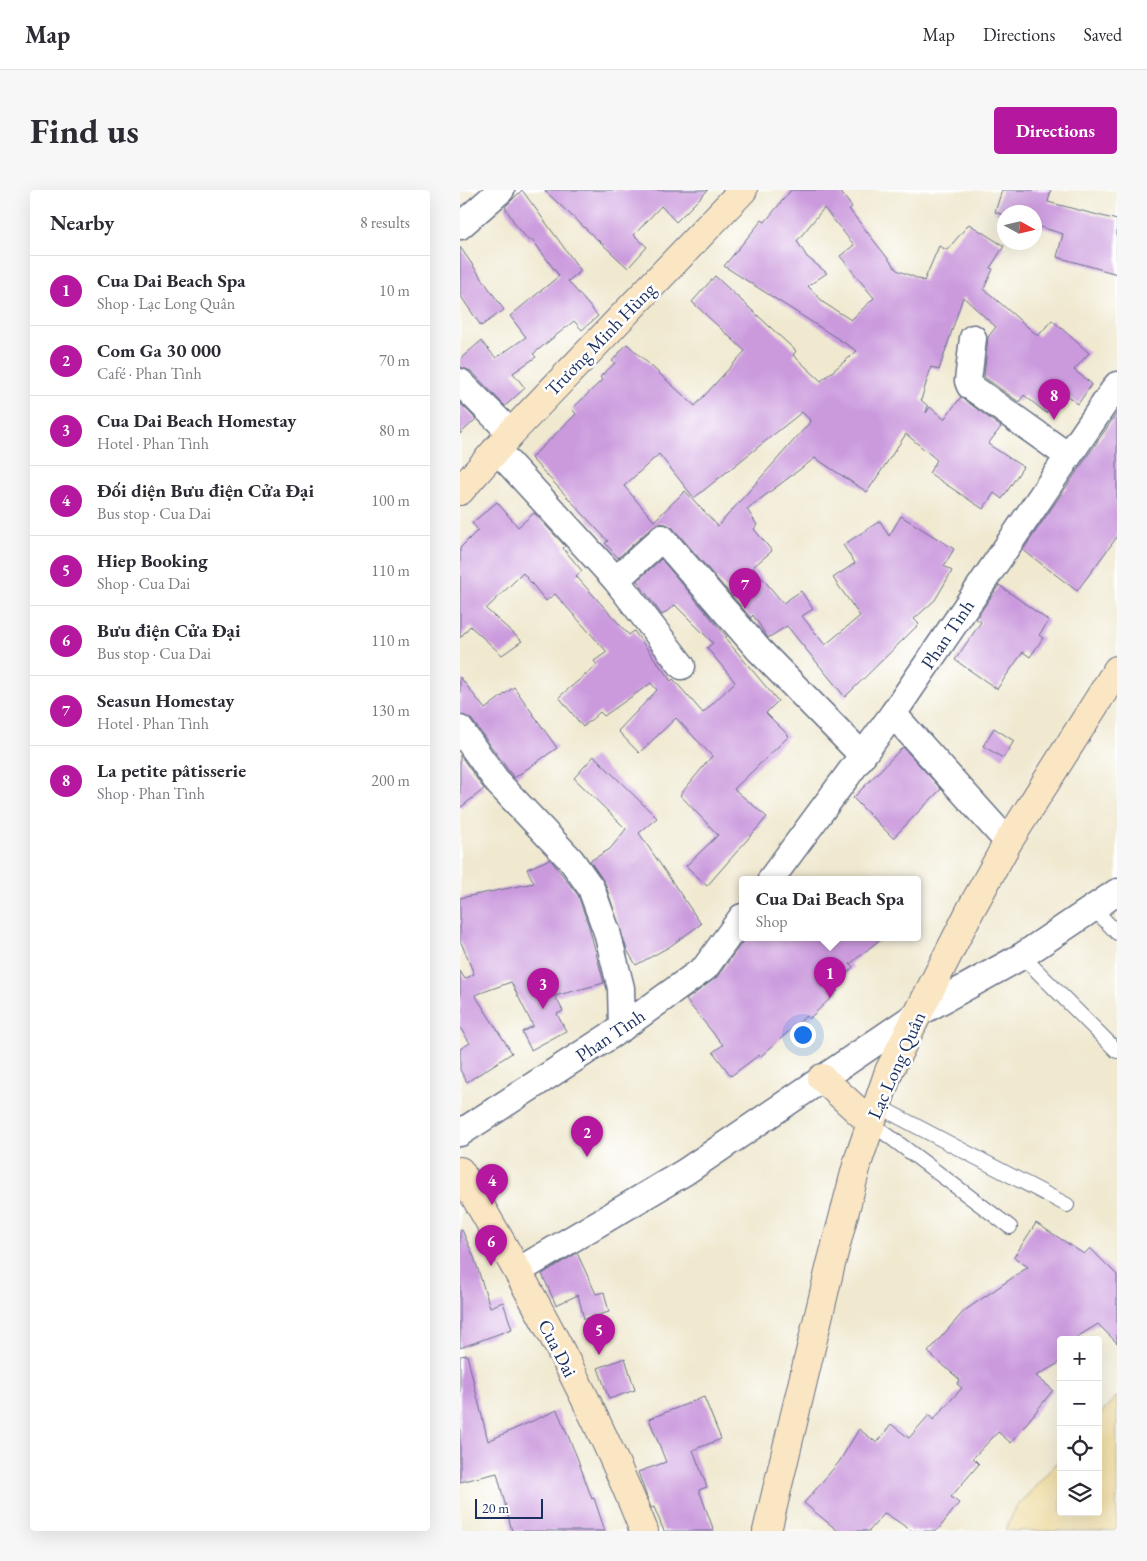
<!DOCTYPE html>
<meta charset="utf-8">
<style>
:root{--surface:#fff;--page:#f7f7f7;--text:#2b2b33;--muted:#7c7c81;--line:#e1e1e2;--accent:#b5179e}
body{margin:0;font-family:"EB Garamond",serif;background:var(--page);color:var(--text)}
.controls{position:absolute;right:15px;bottom:15px;display:grid;overflow:hidden;border-radius:5px;box-shadow:0 5px 20px #0002}
.controls button{width:45px;height:45px;display:grid;place-items:center;padding:0;border:0;border-bottom:1px solid var(--line);background:var(--surface);color:var(--text);font:25px sans-serif}
.compass{position:absolute;left:537px;top:15px;width:45px;height:45px;border-radius:50%;background:var(--surface);box-shadow:0 5px 20px #0002;rotate:98deg}
.scale{position:absolute;left:15px;bottom:12px;width:68px;box-sizing:border-box;padding-left:5px;border:2px solid #1b2f5e;border-top:0;font-size:14px;line-height:18px;white-space:nowrap;color:#1b2f5e;-webkit-text-stroke:4px #fff;paint-order:stroke}
.you{position:absolute;left:342px;top:844px;width:18px;height:18px;margin:-12px;border:4px solid #fff;border-radius:50%;background:#1a73e8;box-shadow:0 0 0 8px #1a73e833}
.badge{display:grid;place-items:center;width:32px;height:32px;border-radius:50%;background:var(--accent);color:#fff;font-size:16px;font-weight:700}
.pin{position:absolute;translate:-50% -41px;filter:drop-shadow(0 1px 2px #0008)}
.pin::after{content:'';position:absolute;top:26px;width:18px;height:15px;background:inherit;clip-path:polygon(0 0,100% 0,50% 100%)}
.popup{position:absolute;left:279px;top:686px;width:182px;height:65px;box-sizing:border-box;display:grid;place-content:center;border-radius:5px;background:var(--surface);filter:drop-shadow(0 1px 4px #0005);font-size:16px;white-space:nowrap;color:var(--muted)}
.popup b{font-size:19px;color:var(--text)}
.popup::after{content:'';position:absolute;left:50%;top:100%;margin-left:-10px;border:10px solid transparent;border-top-color:var(--surface)}
.list{margin:0;padding:0;list-style:none}
h2{display:flex;justify-content:space-between;align-items:center;height:65px;margin:0;padding:0 20px;font-size:21px}
h2 small{font-size:16px;font-weight:400;color:var(--muted)}
.list li{display:grid;grid-template-columns:32px 1fr auto;gap:15px;align-items:center;box-sizing:border-box;height:70px;padding:0 20px;border-top:1px solid var(--line)}
.list b{display:block;font-size:19px;white-space:nowrap}
.list p{margin:0;font-size:16px;white-space:nowrap;color:var(--muted)}
.list em{font-size:16px;font-style:normal;color:var(--muted)}
.icon{flex:none;width:28px;height:28px;fill:none;stroke:currentColor;stroke-width:2;stroke-linecap:round;stroke-linejoin:round}
.map{position:relative;flex:none;width:657px;height:1341px;overflow:hidden;border-radius:5px}
header{display:flex;align-items:center;gap:30px;box-sizing:border-box;height:70px;padding:0 25px;background:var(--surface);border-bottom:1px solid var(--line)}
header strong{font-size:24px}
nav{display:flex;gap:28px;margin-inline-start:auto;font-size:18px}
.intro{display:flex;align-items:center;justify-content:space-between;box-sizing:border-box;height:120px;padding:0 30px}
h1{margin:0;font-size:35px}
.button{padding:12px 22px;border-radius:5px;background:var(--accent);color:#fff;font-size:18px;font-weight:700}
main{display:flex;gap:30px;padding:0 30px}
aside{flex:1;background:var(--surface);border-radius:5px;box-shadow:0 5px 20px #0002}
.map>svg:first-child{display:block}
</style>
<header>
<strong>Map</strong>
<nav><a>Map</a><a>Directions</a><a>Saved</a></nav>
</header>
<div class="intro"><h1>Find us</h1><a class="button">Directions</a></div>
<main>
<aside>
<h2>Nearby<small>8 results</small></h2>
<ul class="list">
<li><span class="badge">1</span><div><b>Cua Dai Beach Spa</b><p>Shop · Lạc Long Quân</p></div><em>10 m</em></li>
<li><span class="badge">2</span><div><b>Com Ga 30 000</b><p>Café · Phan Tình</p></div><em>70 m</em></li>
<li><span class="badge">3</span><div><b>Cua Dai Beach Homestay</b><p>Hotel · Phan Tình</p></div><em>80 m</em></li>
<li><span class="badge">4</span><div><b>Đối diện Bưu điện Cửa Đại</b><p>Bus stop · Cua Dai</p></div><em>100 m</em></li>
<li><span class="badge">5</span><div><b>Hiep Booking</b><p>Shop · Cua Dai</p></div><em>110 m</em></li>
<li><span class="badge">6</span><div><b>Bưu điện Cửa Đại</b><p>Bus stop · Cua Dai</p></div><em>110 m</em></li>
<li><span class="badge">7</span><div><b>Seasun Homestay</b><p>Hotel · Phan Tình</p></div><em>130 m</em></li>
<li><span class="badge">8</span><div><b>La petite pâtisserie</b><p>Shop · Phan Tình</p></div><em>200 m</em></li>
</ul>
</aside>
<div class="map">
<svg width="657" height="1341" viewBox="0 0 657 1341">
<rect width="100%" height="100%" fill="#fff"/>
<filter id="ink" filterUnits="userSpaceOnUse"><feTurbulence type="fractalNoise" baseFrequency=".02" numOctaves="2"/><feDisplacementMap in="SourceGraphic" scale="10" xChannelSelector="R" yChannelSelector="G"/><feConvolveMatrix kernelMatrix="1 2 1 2 8 2 1 2 1" color-interpolation-filters="sRGB"/></filter>
<filter id="wash" filterUnits="userSpaceOnUse"><feTurbulence type="fractalNoise" baseFrequency=".0096" numOctaves="4" result="noise"/><feDisplacementMap in="SourceGraphic" scale="20" xChannelSelector="R" yChannelSelector="G"/><feGaussianBlur stdDeviation="1.12" result="paint"/><feColorMatrix in="noise" values="0 0 0 0 0 0 0 0 0 0 0 0 0 0 0 0 0 1.4 0 .05"/><feComposite in="paint" operator="in"/></filter>
<g filter="url(#wash)">
<rect width="100%" height="100%" fill="#f0e9d0"/>
<polygon fill="#eeda9e" stroke="#84847e" points="657,1206 657,1341 545,1341 555,1319 601,1268 601,1322 638,1322 638,1227"/>
<g id="blocks">
<g fill="#cb9add" fill-rule="evenodd">
<polygon points="62,0 121,81 108,91 138,126 122,140 114,131 73,164 76,167 53,183 65,198 45,216 11,181 0,177 0,169 21,151 36,168 66,147 50,126 99,86 72,49 69,51 55,34 45,17"/>
<polygon points="84,0 248,0 216,32 201,16 174,45 187,57 168,78"/>
<path d="M331 0H379L392 17 389 19 437 80 464 91 479 56 487 60 509 34 544 56 530 78 533 79 524 99 578 146 592 130 629 163 614 180 632 194 618 214 603 203 586 223 564 205 559 212 524 187 528 147 536 137 503 107 479 180 471 177 461 210 468 216 466 223 470 217 484 229 501 207 541 237 528 254 563 277 542 309 534 303 523 319 469 283 477 270 446 244 407 302 355 268 287 319 297 335 294 339 312 361 293 377 323 413 341 401 353 419 342 426 365 455 400 426 373 388 395 373 383 355 420 331 429 346 441 326 494 359 484 376 492 381 475 410 454 429 459 434 385 507 327 436 308 448 293 425 291 428 213 338 206 334 198 333 192 337 158 368 145 353 148 351 71 268 116 224 112 219 142 190 140 187 155 173 152 171 167 154 235 216 285 161 232 112 255 86 336 161 333 165 361 191 397 161 264 76 302 30 305 32ZM364 18 394 55 380 66 414 108 391 130 364 113 348 96 367 83 347 67 337 51ZM342 222 351 231 258 336 225 301 194 331 164 296 199 264 234 308Z"/>
<polygon points="542,0 591,0 588,12 657,30 657,84 597,67 603,44 574,35 574,22 544,22 544,25 535,22"/>
<polygon points="0,57 44,120 21,136 0,105"/>
<polygon points="0,213 16,229 0,244"/>
<polygon points="657,223 657,347 617,401 563,360"/>
<polygon points="37,312 58,337 74,323 105,356 103,358 122,381 116,386 169,445 174,441 211,491 213,489 243,523 275,492 247,458 253,453 215,415 202,425 177,391 201,369 267,447 265,448 318,511 306,523 329,546 274,599 307,627 247,696 226,676 258,645 220,605 252,566 216,528 179,563 158,541 197,500 191,493 144,526 140,522 123,537 99,507 137,475 134,471 147,462 95,404 86,411 63,383 26,419 62,451 42,465 10,436 0,448 0,358 18,340 12,333"/>
<polygon points="539,395 589,431 579,445 583,448 570,467 563,462 537,499 495,470 521,432 516,429"/>
<polygon points="0,487 25,519 54,497 97,558 54,588 12,530 0,524"/>
<polygon points="534,538 554,551 543,568 523,556"/>
<polygon points="443,557 481,599 433,648 393,608"/>
<polygon points="0,565 24,599 0,618"/>
<polygon points="134,566 197,628 179,643 241,734 209,757 176,775 167,760 145,693 130,671 150,659 166,639 114,588"/>
<polygon points="90,669 118,705 129,737 144,793 95,806 103,821 97,824 106,841 71,860 62,842 73,836 51,792 15,805 52,863 7,892 0,880 0,859 10,853 0,838 0,781 5,789 14,784 0,750 0,708 74,693 67,679"/>
<polygon points="286,747 423,747 390,774 393,777 374,798 378,801 349,829 346,826 300,867 299,865 271,886 253,862 263,855 226,810 257,787"/>
<polygon points="576,1033 624,1064 630,1058 657,1085 657,1153 638,1134 612,1150 601,1150 601,1172 576,1186 593,1200 551,1253 538,1242 513,1268 519,1274 491,1307 499,1313 477,1341 452,1341 425,1323 409,1341 378,1341 344,1313 379,1272 399,1239 417,1253 431,1234 449,1248 469,1225 473,1230 502,1198 497,1194 500,1190 468,1162 504,1121 568,1077 554,1067"/>
<polygon points="0,1040 2,1040 14,1067 30,1117 43,1112 52,1139 0,1158"/>
<polygon points="117,1063 136,1104 144,1102 149,1122 124,1129 118,1105 96,1115 82,1084"/>
<polygon points="7,1165 28,1251 97,1220 117,1267 132,1309 134,1308 145,1341 52,1341 37,1283 0,1292 0,1166"/>
<polygon points="165,1168 175,1200 149,1209 138,1178"/>
<polygon points="244,1207 261,1249 233,1260 247,1297 239,1300 254,1341 204,1341 194,1317 191,1318 178,1282 206,1272 189,1229"/>
</g>
</g>
</g>
<g filter="url(#ink)">
<use href="#blocks" fill-opacity="0" stroke="#667086" stroke-width="1"/>
<g fill="none" stroke-linecap="round" stroke-linejoin="round">
<defs>
<g id="lane">
<polyline points="634,719 657,743"/>
<polyline points="562,766 657,861"/>
<polyline points="416,915 607,1015"/>
<polyline points="410,932 550,1037"/>
</g>
<g id="street">
<polyline points="0,36 41,0"/>
<polyline points="513,148 508,191 510,196 608,266"/>
<polyline points="0,192 51,243"/>
<polyline points="36,259 156,390 222,476"/>
<polyline points="156,390 202,348 299,460 402,565"/>
<polyline points="433,524 548,652"/>
<polyline points="0,539 39,594 111,670 131,698 147,742 161,798 162,838"/>
<polyline points="311,689 433,524 657,195"/>
<polyline points="0,943 162,838 245,778 282,727"/>
<polyline points="58,1081 225,982 459,823 562,766 657,702"/>
</g>
<g id="secondary">
<polyline points="0,301 51,243 283,0"/>
<polyline points="362,888 410,932"/>
<path d="M0 981C68 1097 135 1216 184 1341"/>
<polyline points="307,1341 371,1074 398,971 429,881 511,719 548,652 657,480"/>
</g>
</defs>
<use href="#lane" stroke="#667086" stroke-width="16"/>
<use href="#street" stroke="#667086" stroke-width="29"/>
<use href="#secondary" stroke="#667086" stroke-width="30"/>
<use href="#lane" stroke="#fff" stroke-width="14"/>
<use href="#street" stroke="#fff" stroke-width="26"/>
<use href="#secondary" stroke="#fbe6c4" stroke-width="28"/>
</g>
</g>
<g text-anchor="middle" stroke-width="5" stroke-linejoin="round" paint-order="stroke">
<g font-size="19" fill="#1b2f5e" stroke="#fff">
<text transform="translate(140 149) rotate(-46)" y="7">Trương Minh Hùng</text>
<text transform="translate(487 444) rotate(-56)" y="7">Phan Tình</text>
<text transform="translate(150 845) rotate(-34)" y="7">Phan Tình</text>
<text transform="translate(436 875) rotate(-66)" y="7">Lạc Long Quân</text>
<text transform="translate(98 1158) rotate(63)" y="7">Cua Dai</text>
</g>
</g>
</svg>
<div class="controls">
<button>+</button>
<button>−</button>
<button><svg class="icon" aria-label="locate" viewBox="0 0 24 24"><circle cx="12" cy="12" r="6"/><path d="M12 2v4M12 18v4M2 12h4M18 12h4"/></svg></button>
<button><svg class="icon" aria-label="layers" viewBox="0 0 24 24"><path d="M12 4l9 5-9 5-9-5zM3 14l9 5 9-5"/></svg></button>
</div>
<svg class="compass" viewBox="-18 -18 36 36"><path d="M0-13l5 13h-10z" fill="#e53935"/><path d="M0 13l5-13h-10z" fill="#7c7c81"/></svg>
<div class="scale">20 m</div>
<div class="you"></div>
<div class="pin badge" style="left:370px;top:808px">1</div>
<div class="popup"><b>Cua Dai Beach Spa</b>Shop</div>
<div class="pin badge" style="left:127px;top:967px">2</div>
<div class="pin badge" style="left:83px;top:819px">3</div>
<div class="pin badge" style="left:32px;top:1015px">4</div>
<div class="pin badge" style="left:139px;top:1165px">5</div>
<div class="pin badge" style="left:31px;top:1076px">6</div>
<div class="pin badge" style="left:285px;top:419px">7</div>
<div class="pin badge" style="left:594px;top:230px">8</div>
</div>
</main>
